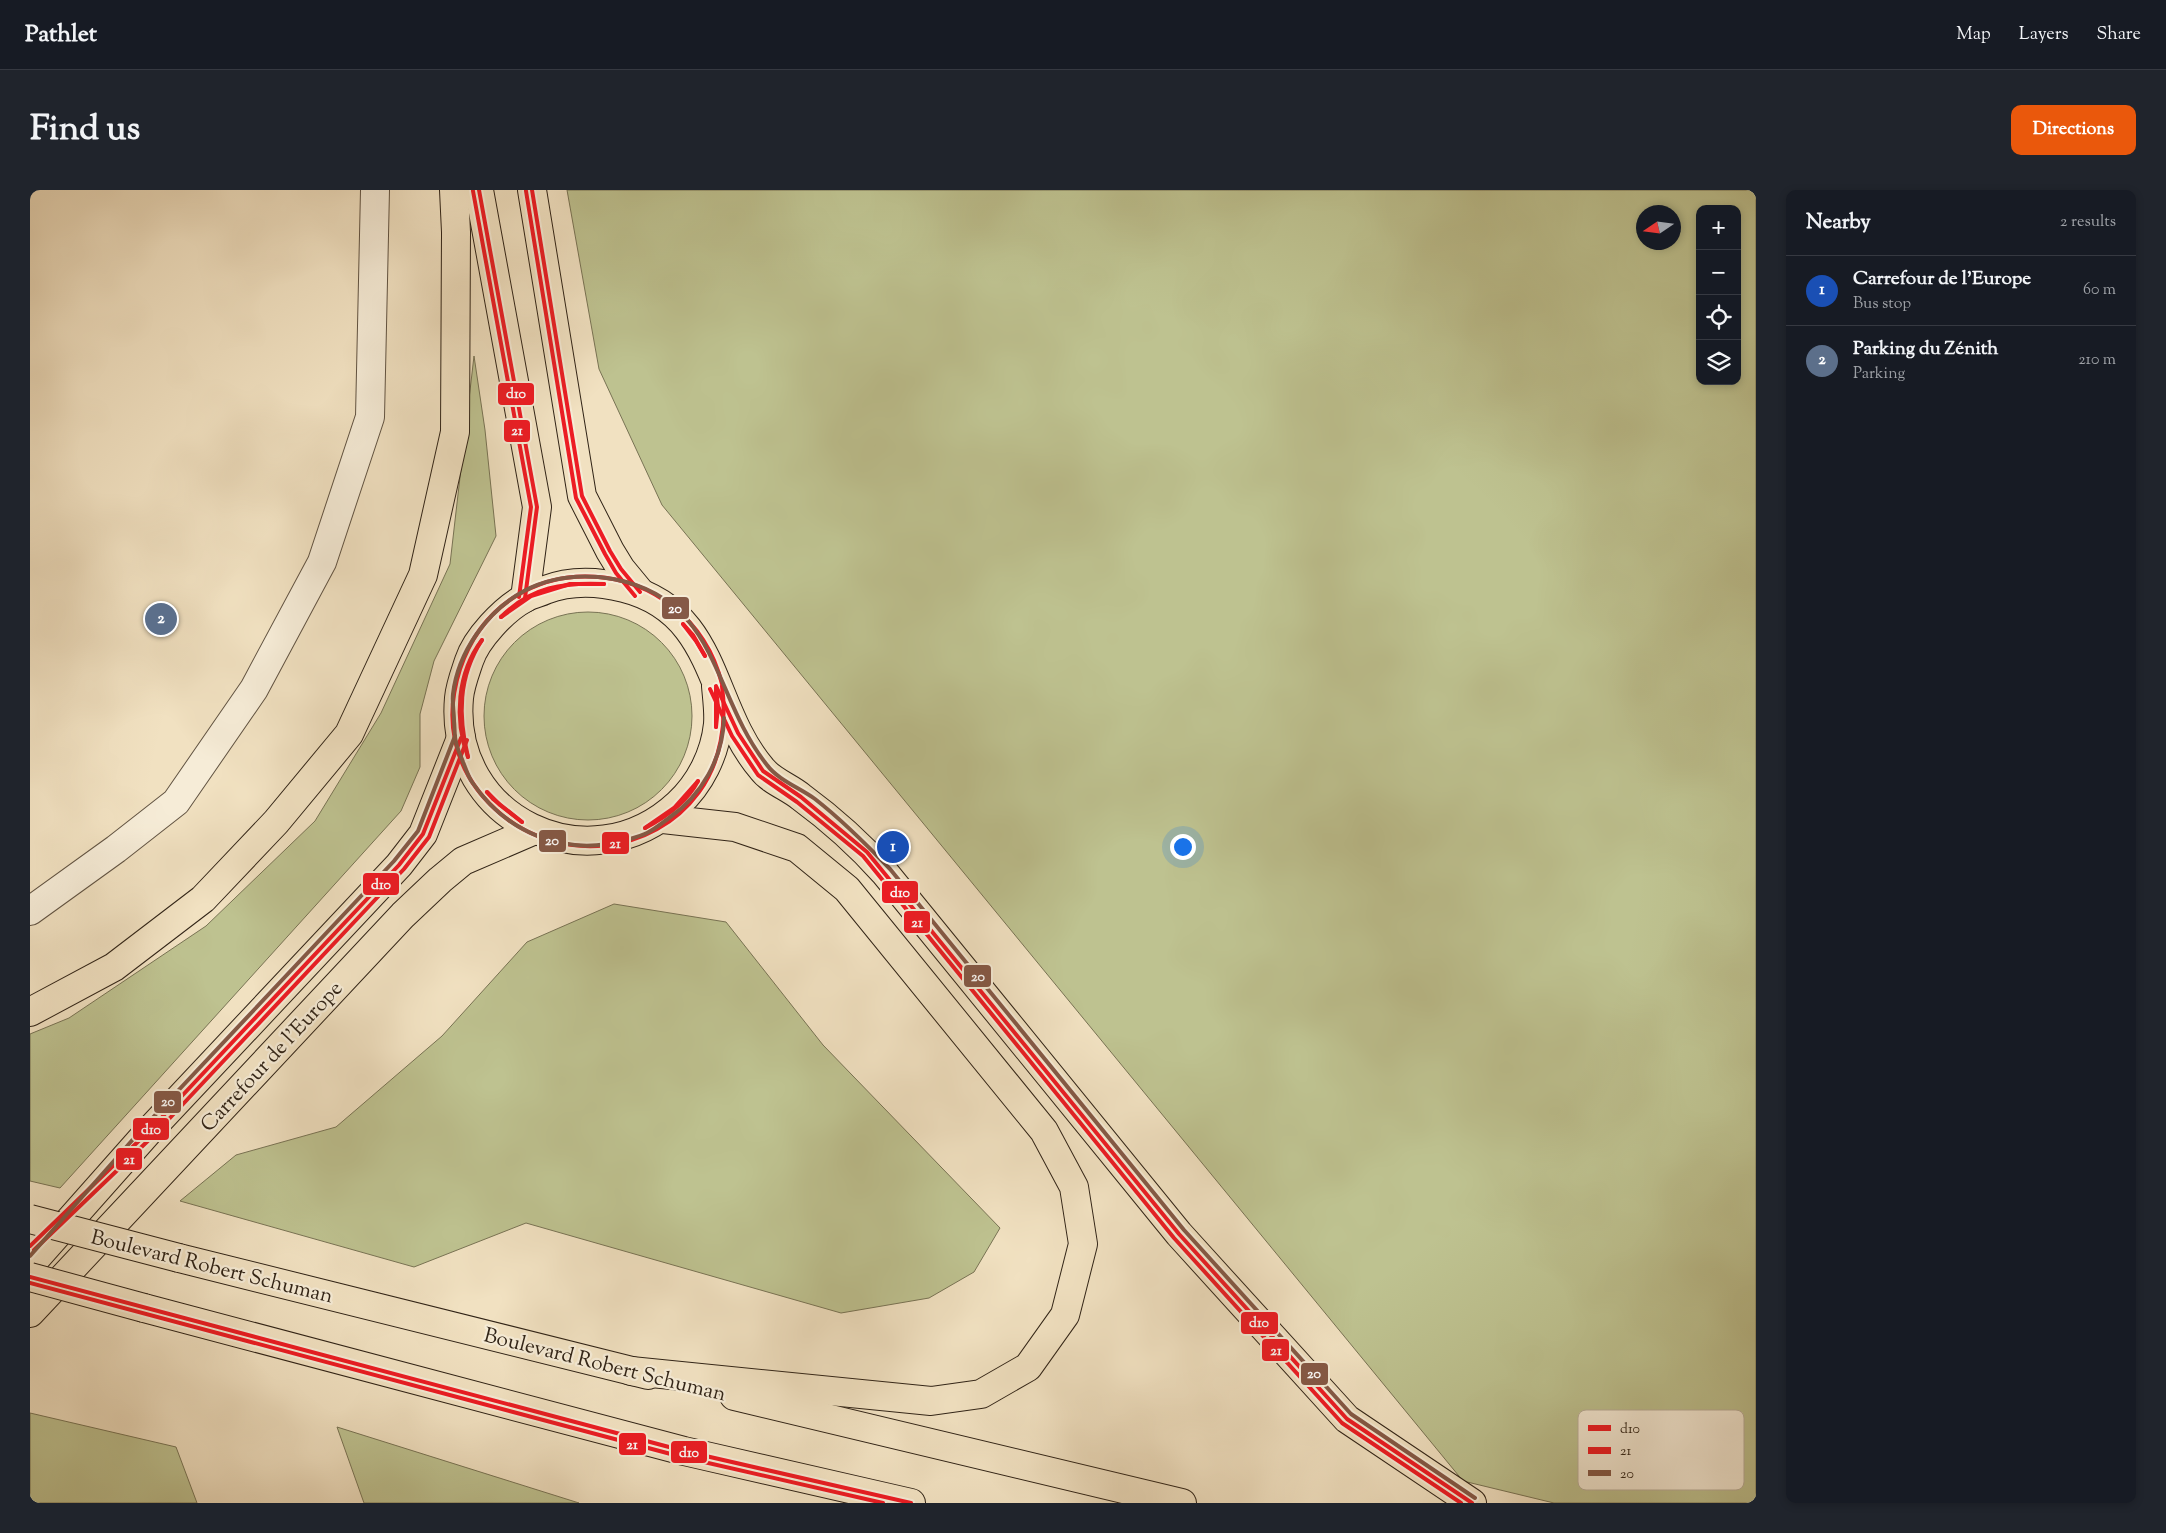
<!DOCTYPE html>
<meta charset="utf-8">
<style>
:root{--surface:#171b24;--page:#20242c;--text:#f1f3f6;--muted:#9ea1a6;--line:#363941;--accent:#ea580c}
body{margin:0;font-family:"Sorts Mill Goudy",serif;background:var(--page);color:var(--text)}
.controls{position:absolute;right:15px;top:15px;display:grid;overflow:hidden;border-radius:10px;box-shadow:0 2px 8px #0003}
.controls button{width:45px;height:45px;display:grid;place-items:center;padding:0;border:0;border-bottom:1px solid var(--line);background:var(--surface);color:var(--text);font:25px sans-serif}
.compass{position:absolute;left:1606px;top:15px;width:45px;height:45px;border-radius:50%;background:var(--surface);box-shadow:0 2px 8px #0003;rotate:257deg}
.you{position:absolute;left:1152px;top:656px;width:18px;height:18px;margin:-12px;border:4px solid #fff;border-radius:50%;background:#1a73e8;box-shadow:0 0 0 8px #1a73e833}
.badge{display:grid;place-items:center;width:32px;height:32px;border-radius:50%;background:var(--accent);color:#fff;font-size:16px;font-weight:700}
.pin{position:absolute;translate:-50% -50%;border:2px solid #fff;box-shadow:0 1px 5px #0006}
.list{margin:0;padding:0;list-style:none}
h2{display:flex;justify-content:space-between;align-items:center;height:65px;margin:0;padding:0 20px;font-size:21px}
h2 small{font-size:16px;font-weight:400;color:var(--muted)}
.list li{display:grid;grid-template-columns:32px 1fr auto;gap:15px;align-items:center;box-sizing:border-box;height:70px;padding:0 20px;border-top:1px solid var(--line)}
.list b{display:block;font-size:19px;white-space:nowrap}
.list p{margin:0;font-size:16px;white-space:nowrap;color:var(--muted)}
.list em{font-size:16px;font-style:normal;color:var(--muted)}
.icon{flex:none;width:28px;height:28px;fill:none;stroke:currentColor;stroke-width:2;stroke-linecap:round;stroke-linejoin:round}
.map{position:relative;flex:none;width:1726px;height:1313px;overflow:hidden;border-radius:10px}
header{display:flex;align-items:center;gap:30px;box-sizing:border-box;height:70px;padding:0 25px;background:var(--surface);border-bottom:1px solid var(--line)}
header strong{font-size:24px}
nav{display:flex;gap:28px;margin-inline-start:auto;font-size:18px}
.intro{display:flex;align-items:center;justify-content:space-between;box-sizing:border-box;height:120px;padding:0 30px}
h1{margin:0;font-size:35px}
.button{padding:12px 22px;border-radius:10px;background:var(--accent);color:#fff;font-size:18px;font-weight:700}
main{display:flex;gap:30px;padding:0 30px}
aside{flex:1;background:var(--surface);border-radius:10px;box-shadow:0 2px 8px #0003}
.map>svg:first-child{display:block}
</style>
<header>
<strong>Pathlet</strong>
<nav><a>Map</a><a>Layers</a><a>Share</a></nav>
</header>
<div class="intro"><h1>Find us</h1><a class="button">Directions</a></div>
<main>
<div class="map">
<svg width="1726" height="1313" viewBox="0 0 1726 1313">
<rect width="100%" height="100%" fill="#f1e1c1"/>
<filter id="stains"><feTurbulence type="fractalNoise" baseFrequency=".004" numOctaves="4"/><feColorMatrix values="0 0 0 0 .2 0 0 0 0 .09 0 0 0 0 .02 0 0 0 .5 -.17"/></filter>
<radialGradient id="worn" r=".72"><stop offset=".6" stop-color="#630" stop-opacity="0"/><stop offset="1" stop-color="#630" stop-opacity=".3"/></radialGradient>
<g fill="#bec290" stroke="#787354" fill-rule="evenodd">
<path d="M537 0H1726V1313H1524L1433 1291 632 315 569 179ZM1670 19H1707V191H1670ZM1614 22H1644V52H1614Z"/>
<polygon points="444,166 455,240 466,346 404,471 390,524 390,577 371,621 30,998 0,991 0,844 39,828 176,736 285,631 351,523 420,374"/>
<circle cx="558" cy="526" r="104"/>
<polygon points="584,714 696,732 793,855 970,1038 944,1082 899,1108 811,1123 496,1033 384,1077 150,1011 206,965 306,937 412,846 497,752"/>
<polygon points="0,1223 146,1257 167,1313 0,1313"/>
<polygon points="307,1237 549,1313 334,1313"/>
</g>
<g fill="none" stroke-linecap="round" stroke-linejoin="round">
<defs>
<polyline id="minor" points="0,721 86,659 146,612 224,499 292,372 340,227 345,0"/>
<g id="major">
<polyline points="449,0 507,317 495,408"/>
<polyline points="502,0 552,306 580,361 591,379 610,402"/>
<path d="M686 496C687 508 689 522 688 534 685 564 670 594 648 614 559 697 418 629 429 508 430 496 435 483 439 471 446 449 474 419 495 408 501 404 509 403 515 400 541 390 567 391 594 398 689 422 678 516 732 579 741 591 759 597 771 607 801 629 830 655 855 683L1149 1044 1317 1229 1442 1313"/>
<polyline points="0,822 84,777 173,709 246,632 319,544 393,385 425,242 426,42 424,0"/>
<polyline points="149,1068 618,1185"/>
<polyline points="0,1075 118,942 369,675 393,644 431,548"/>
<polyline points="114,1118 654,1261 881,1313"/>
<polyline points="0,1123 373,725 410,690 433,671 505,640"/>
<polyline points="601,1181 901,1211 951,1204 998,1177 1035,1125 1053,1054 1044,997 1014,941 817,699 767,658 705,637 633,629"/>
<polyline points="704,1206 1152,1313"/>
</g>
</defs>
<use href="#minor" stroke="#615342" stroke-width="30"/>
<use href="#major" stroke="#312417" stroke-width="30"/>
<use href="#minor" stroke="#f6ecd7" stroke-width="28"/>
<use href="#major" stroke="#f1e1c1" stroke-width="28"/>
<defs>
<g id="major-bridge">
<polyline points="0,1029 149,1068"/>
<polyline points="0,1087 114,1118"/>
</g>
</defs>
<use href="#major-bridge" stroke="#312417" stroke-width="30" stroke-linecap="butt"/>
<use href="#major-bridge" stroke="#f1e1c1" stroke-width="28"/>
<defs>
<g id="bus-1">
<polyline points="449,0 507,317 495,408"/>
<polyline points="502,0 552,306 580,361 591,379 610,402"/>
<path d="M471 427C501 397 534 392 574 394"/>
<polyline points="471,427 501,406 540,394 574,394"/>
<polyline points="653,434 663,445 675,466"/>
<polyline points="653,434 666,451 675,466"/>
<polyline points="686,496 708,543 733,581 771,607 837,662 1149,1044 1317,1229 1442,1313"/>
<polyline points="686,537 686,498"/>
<polyline points="686,537 688,517 686,498"/>
<path d="M438 567C424 529 427 483 452 450"/>
<path d="M438 567C428 526 428 487 452 450"/>
<polyline points="457,602 470,615 492,632"/>
<polyline points="457,602 463,609 492,632"/>
<polyline points="615,638 644,618 668,591"/>
<path d="M615 638C636 627 657 612 668 591"/>
<polyline points="0,1056 118,942 369,675 393,644 431,548"/>
<polyline points="0,1087 654,1261 881,1313"/>
</g>
<g id="bus-2">
<polyline points="443,1 501,317 489,407"/>
<polyline points="496,1 546,308 575,364 586,383 605,406"/>
<path d="M692 494C658 360 474 347 430 479 423 501 420 527 425 550 431 580 449 606 472 625 531 673 622 666 669 602 691 572 697 532 692 496"/>
<polyline points="680,499 702,546 728,585 767,612 833,666 1144,1048 1312,1233 1431,1313"/>
<polyline points="4,1060 123,946 374,679 399,647 437,550"/>
<polyline points="0,1093 652,1267 853,1313"/>
</g>
<g id="bus-3">
<path d="M694 528C693 568 672 605 639 628 632 633 625 639 617 643 611 646 603 648 596 650 536 667 477 644 442 592 438 586 436 579 433 572 431 566 427 559 426 552 424 546 425 538 424 531 424 522 422 513 423 504 428 462 457 421 494 401 521 387 553 384 583 389 690 409 681 505 737 575 748 590 770 598 785 609 812 630 836 654 860 679L1154 1040 1321 1224 1445 1308"/>
<polyline points="0,1066 113,938 364,671 388,641 425,546"/>
</g>
</defs>
<use href="#bus-1" stroke="#f6ecd7" stroke-width="8"/>
<use href="#bus-2" stroke="#f6ecd7" stroke-width="8"/>
<use href="#bus-3" stroke="#f6ecd7" stroke-width="8"/>
<use href="#bus-1" stroke="#ed1c24" stroke-width="4"/>
<use href="#bus-2" stroke="#ed1c24" stroke-width="4"/>
<use href="#bus-3" stroke="#855946" stroke-width="4"/>
</g>
<g text-anchor="middle" stroke-width="4.5" stroke-linejoin="round" paint-order="stroke">
<g font-size="21" fill="#312417" stroke="#f6ecd7">
<text transform="translate(241 866) rotate(-47)" y="7">Carrefour de l'Europe</text>
<text transform="translate(182 1076) rotate(14)" y="7">Boulevard Robert Schuman</text>
<text transform="translate(575 1174) rotate(14)" y="7">Boulevard Robert Schuman</text>
</g>
</g>
<rect x="1548" y="1220" width="166" height="80" rx="8" fill="#f6ecd7" stroke="#bbb09d" stroke-width="1"/>
<rect x="1558" y="1235" width="23" height="6" fill="#ed1c24"/>
<rect x="1558" y="1257" width="23" height="7" fill="#ed1c24"/>
<rect x="1558" y="1280" width="23" height="6" fill="#855946"/>
<g font-size="14" fill="#312417">
<text x="1590" y="1243">d10</text>
<text x="1590" y="1265">21</text>
<text x="1590" y="1288">20</text>
</g>
<g stroke="#f6ecd7" stroke-width="2">
<rect x="467" y="192" width="38" height="24" rx="5" fill="#ed1c24"/>
<rect x="473" y="229" width="28" height="24" rx="5" fill="#ed1c24"/>
<rect x="631" y="406" width="29" height="24" rx="5" fill="#855946"/>
<rect x="508" y="639" width="29" height="24" rx="5" fill="#855946"/>
<rect x="571" y="641" width="29" height="24" rx="5" fill="#ed1c24"/>
<rect x="332" y="682" width="38" height="24" rx="5" fill="#ed1c24"/>
<rect x="851" y="690" width="38" height="24" rx="5" fill="#ed1c24"/>
<rect x="873" y="720" width="28" height="24" rx="5" fill="#ed1c24"/>
<rect x="933" y="774" width="29" height="24" rx="5" fill="#855946"/>
<rect x="123" y="900" width="29" height="24" rx="5" fill="#855946"/>
<rect x="102" y="927" width="38" height="24" rx="5" fill="#ed1c24"/>
<rect x="85" y="957" width="28" height="24" rx="5" fill="#ed1c24"/>
<rect x="1210" y="1121" width="39" height="24" rx="5" fill="#ed1c24"/>
<rect x="1231" y="1148" width="29" height="24" rx="5" fill="#ed1c24"/>
<rect x="1270" y="1172" width="29" height="24" rx="5" fill="#855946"/>
<rect x="588" y="1242" width="29" height="24" rx="5" fill="#ed1c24"/>
<rect x="640" y="1250" width="38" height="24" rx="5" fill="#ed1c24"/>
</g>
<g font-size="14" text-anchor="middle" font-weight="bold" fill="#fff">
<text x="486" y="208">d10</text>
<text x="487" y="245">21</text>
<text x="645" y="423">20</text>
<text x="522" y="655">20</text>
<text x="585" y="658">21</text>
<text x="351" y="699">d10</text>
<text x="870" y="707">d10</text>
<text x="887" y="737">21</text>
<text x="948" y="791">20</text>
<text x="138" y="916">20</text>
<text x="121" y="944">d10</text>
<text x="99" y="974">21</text>
<text x="1229" y="1137">d10</text>
<text x="1246" y="1165">21</text>
<text x="1284" y="1188">20</text>
<text x="602" y="1259">21</text>
<text x="659" y="1267">d10</text>
</g>
<rect width="100%" height="100%" filter="url(#stains)"/>
<rect width="100%" height="100%" fill="url(#worn)"/>
</svg>
<div class="controls">
<button>+</button>
<button>−</button>
<button><svg class="icon" aria-label="locate" viewBox="0 0 24 24"><circle cx="12" cy="12" r="6"/><path d="M12 2v4M12 18v4M2 12h4M18 12h4"/></svg></button>
<button><svg class="icon" aria-label="layers" viewBox="0 0 24 24"><path d="M12 4l9 5-9 5-9-5zM3 14l9 5 9-5"/></svg></button>
</div>
<svg class="compass" viewBox="-18 -18 36 36"><path d="M0-13l5 13h-10z" fill="#e53935"/><path d="M0 13l5-13h-10z" fill="#9ea1a6"/></svg>
<div class="you"></div>
<div class="pin badge" style="left:863px;top:657px;background:#1a4fb4">1</div>
<div class="pin badge" style="left:131px;top:429px;background:#5c6f8a">2</div>
</div>
<aside>
<h2>Nearby<small>2 results</small></h2>
<ul class="list">
<li><span class="badge" style="background:#1a4fb4">1</span><div><b>Carrefour de l'Europe</b><p>Bus stop</p></div><em>60 m</em></li>
<li><span class="badge" style="background:#5c6f8a">2</span><div><b>Parking du Zénith</b><p>Parking</p></div><em>210 m</em></li>
</ul>
</aside>
</main>
